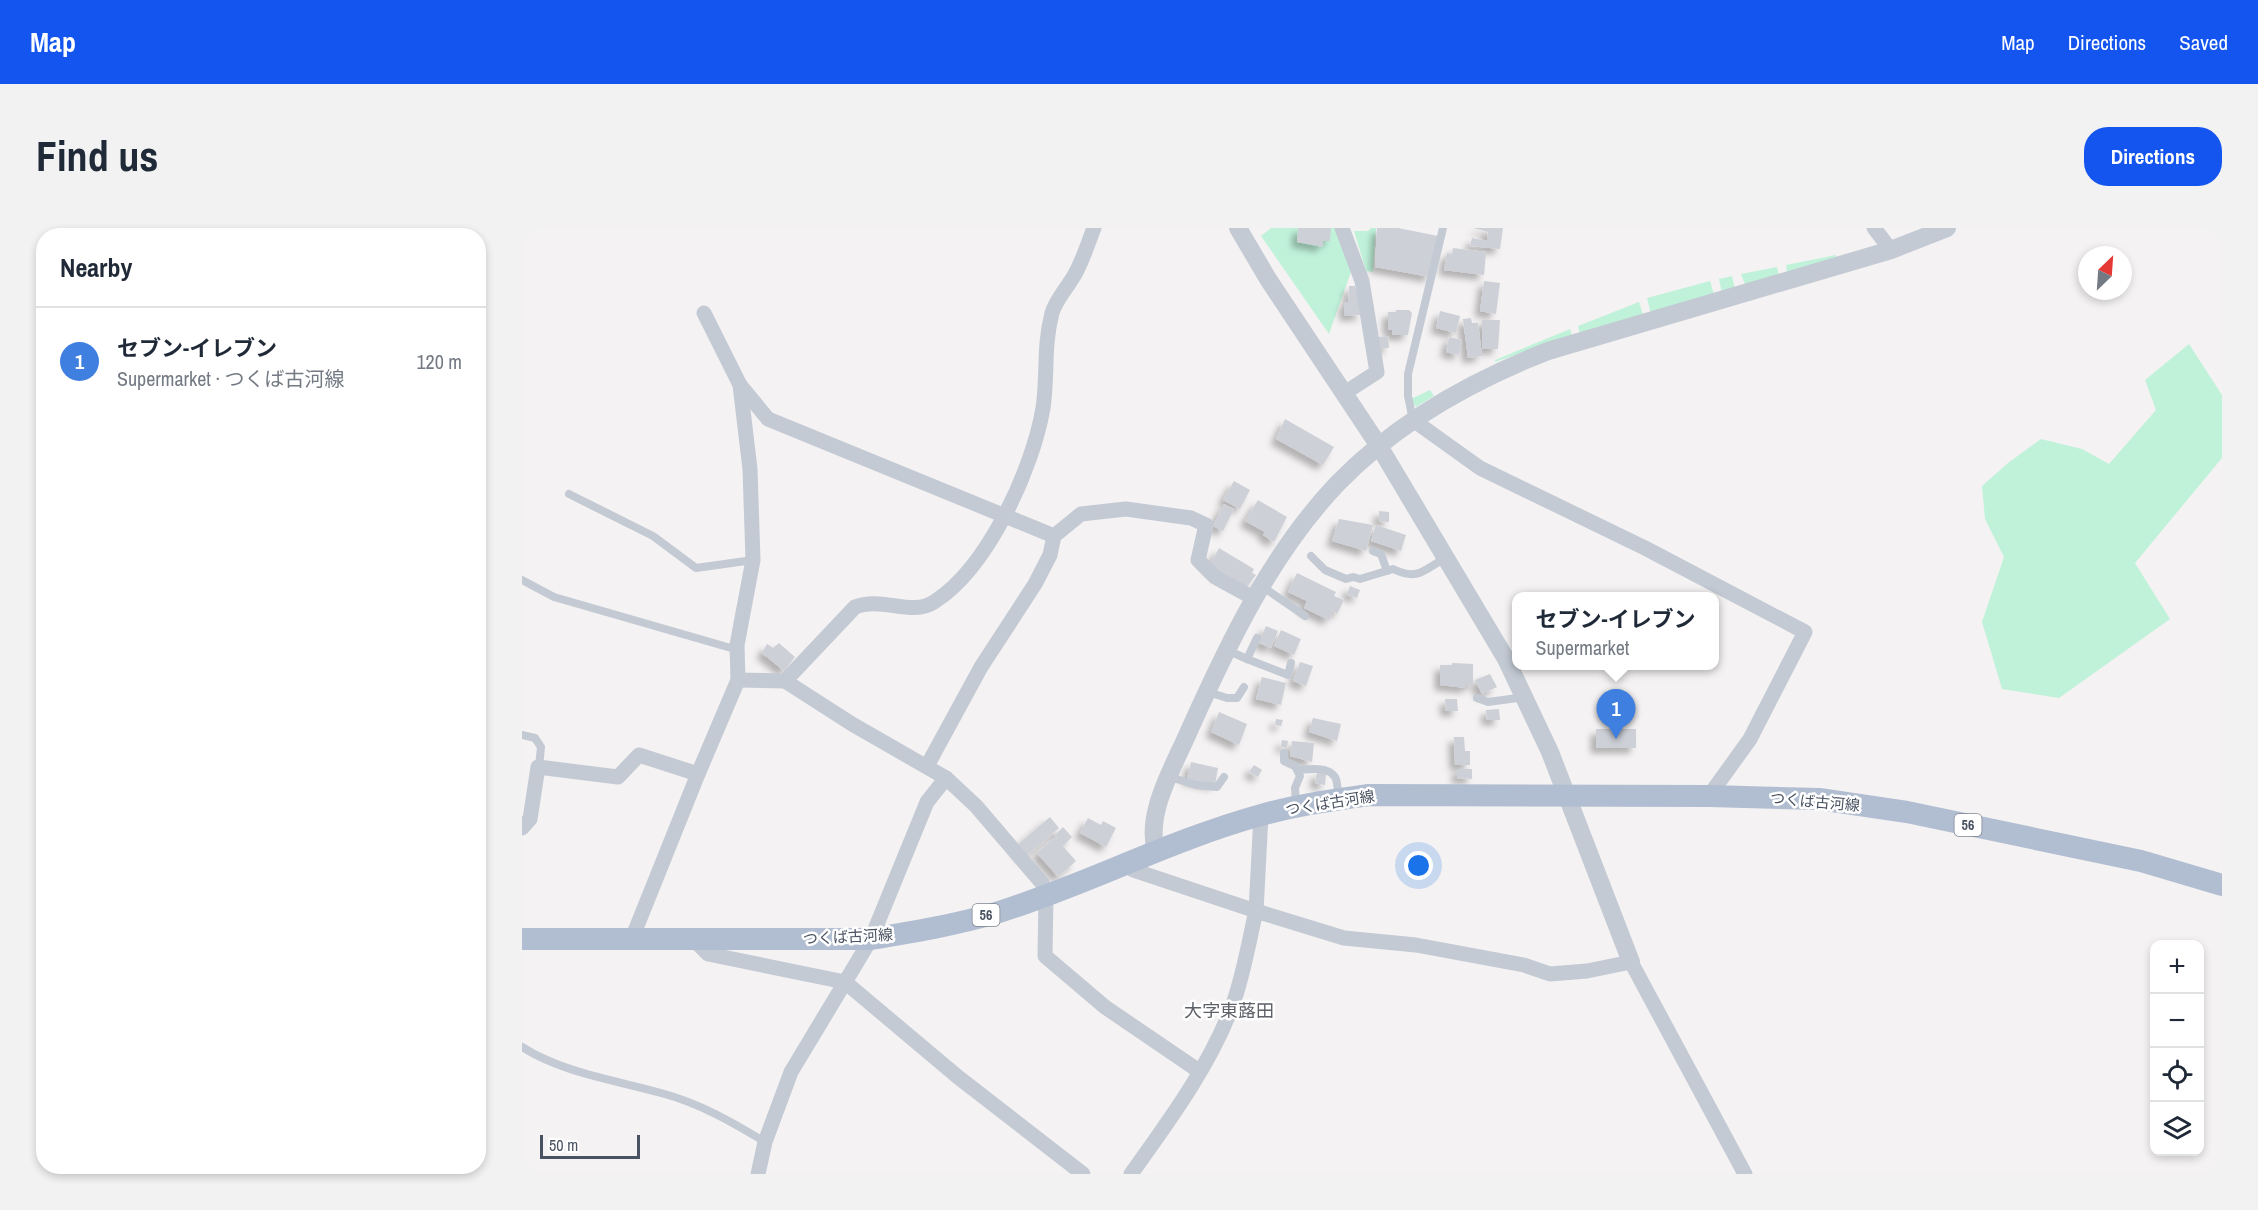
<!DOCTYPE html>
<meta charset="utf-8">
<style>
:root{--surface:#fff;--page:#f2f2f3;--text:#1f2937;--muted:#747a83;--line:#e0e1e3;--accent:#1355ee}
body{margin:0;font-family:"Archivo Narrow","Noto Sans JP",sans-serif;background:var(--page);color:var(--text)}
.controls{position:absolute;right:18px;bottom:18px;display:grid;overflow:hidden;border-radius:12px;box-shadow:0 3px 9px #0003}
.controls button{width:54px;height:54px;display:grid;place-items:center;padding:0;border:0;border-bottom:2px solid var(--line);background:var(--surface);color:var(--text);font:30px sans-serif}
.compass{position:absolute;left:1556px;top:18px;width:54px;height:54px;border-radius:50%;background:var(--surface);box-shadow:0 3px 9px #0003;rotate:25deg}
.scale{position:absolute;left:18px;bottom:15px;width:100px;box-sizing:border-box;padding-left:6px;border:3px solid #495261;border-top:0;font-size:16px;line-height:21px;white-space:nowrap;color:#495261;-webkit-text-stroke:4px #fff;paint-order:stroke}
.you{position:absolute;left:897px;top:638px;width:21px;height:21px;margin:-15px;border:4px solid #fff;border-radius:50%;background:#1a73e8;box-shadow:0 0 0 9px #1a73e833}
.badge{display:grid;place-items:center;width:39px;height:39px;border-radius:50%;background:var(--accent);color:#fff;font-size:20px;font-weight:700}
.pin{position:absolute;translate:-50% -50px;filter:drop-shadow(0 2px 3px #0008)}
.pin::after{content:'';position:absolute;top:32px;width:21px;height:18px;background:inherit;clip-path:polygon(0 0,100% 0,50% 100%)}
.popup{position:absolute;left:990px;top:364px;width:207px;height:78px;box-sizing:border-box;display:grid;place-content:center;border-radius:12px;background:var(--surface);filter:drop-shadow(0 2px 4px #0005);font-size:20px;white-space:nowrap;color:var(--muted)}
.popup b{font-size:22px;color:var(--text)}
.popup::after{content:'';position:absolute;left:50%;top:100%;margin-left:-12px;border:12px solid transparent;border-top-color:var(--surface)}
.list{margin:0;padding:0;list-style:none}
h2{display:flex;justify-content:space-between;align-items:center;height:78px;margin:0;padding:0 24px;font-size:26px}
h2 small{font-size:20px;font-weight:400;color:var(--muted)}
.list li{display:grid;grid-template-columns:39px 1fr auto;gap:18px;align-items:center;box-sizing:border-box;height:108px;padding:0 24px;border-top:2px solid var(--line)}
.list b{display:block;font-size:22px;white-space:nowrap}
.list p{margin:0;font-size:20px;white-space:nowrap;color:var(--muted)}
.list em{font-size:20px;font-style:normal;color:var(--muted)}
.icon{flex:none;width:33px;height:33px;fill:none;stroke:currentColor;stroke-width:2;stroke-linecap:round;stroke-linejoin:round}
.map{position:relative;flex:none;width:1700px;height:946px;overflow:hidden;border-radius:24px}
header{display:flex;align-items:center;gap:36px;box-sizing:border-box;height:84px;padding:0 30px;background:var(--accent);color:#fff}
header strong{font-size:28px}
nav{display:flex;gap:33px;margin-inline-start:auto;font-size:21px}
.intro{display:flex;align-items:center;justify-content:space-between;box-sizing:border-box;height:144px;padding:0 36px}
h1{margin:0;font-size:42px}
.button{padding:15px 27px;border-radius:24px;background:var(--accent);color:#fff;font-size:21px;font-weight:700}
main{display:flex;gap:36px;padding:0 36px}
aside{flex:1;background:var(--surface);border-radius:24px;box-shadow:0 3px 9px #0003}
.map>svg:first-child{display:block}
</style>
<header>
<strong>Map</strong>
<nav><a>Map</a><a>Directions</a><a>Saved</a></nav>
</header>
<div class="intro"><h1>Find us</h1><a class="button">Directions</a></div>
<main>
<aside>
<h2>Nearby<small></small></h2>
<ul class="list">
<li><span class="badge" style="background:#3f7fe0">1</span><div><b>セブン-イレブン</b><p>Supermarket · つくば古河線</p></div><em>120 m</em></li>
</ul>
</aside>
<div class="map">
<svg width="1700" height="946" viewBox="0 0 1700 946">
<defs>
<filter id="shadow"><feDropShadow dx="-5.5" dy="5.5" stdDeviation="3" flood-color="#0004"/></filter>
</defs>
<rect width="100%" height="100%" fill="#f4f2f2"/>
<g fill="#c0f2da">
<polygon points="749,0 814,0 830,41 807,106 739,8"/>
<polygon points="849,0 854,0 851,44 844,43 832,3 846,3"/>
<polygon points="1314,27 1315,31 1265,44 1264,37"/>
<polygon points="1255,39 1257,48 1224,59 1219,46"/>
<polygon points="1210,48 1213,61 1200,65 1197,51"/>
<polygon points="1188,53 1192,67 1129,86 1125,70"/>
<polygon points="1117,74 1121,87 1058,106 1056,98"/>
<polygon points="1048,101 1050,108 973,134 973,132"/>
<polygon points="1667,116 1700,167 1700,230 1613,335 1648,391 1537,470 1480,461 1460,394 1482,329 1463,291 1460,258 1486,235 1519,211 1560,221 1587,236 1634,182 1623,152"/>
<polygon points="908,162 912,168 894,179 889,171"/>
</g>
<g fill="#ced0d7" filter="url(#shadow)">
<polygon points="776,0 809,0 808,13 801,13 801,19 775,14"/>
<polygon points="855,0 876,0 916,8 908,49 853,39"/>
<polygon points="951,0 981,0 978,21 948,18 950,10 965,13 966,4"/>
<polygon points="931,20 964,24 962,47 922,42 925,25 930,26"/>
<polygon points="962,53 978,55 974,86 958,83"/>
<polygon points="827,58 833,58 840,87 823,88 822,74 826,74"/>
<polygon points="874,82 887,82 890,85 886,107 870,107 870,102 866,102 866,84 874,84"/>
<polygon points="918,83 938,88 934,105 914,100"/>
<polygon points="949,90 950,95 956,95 960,128 946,130 941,91"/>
<polygon points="960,92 978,92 976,121 960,121"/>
<polygon points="866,108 867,120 858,121 856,109"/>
<polygon points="927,109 940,112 937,127 924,124"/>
<polygon points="763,191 812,219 801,237 754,211"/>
<polygon points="712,253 728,262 718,281 701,272"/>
<polygon points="736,272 765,289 752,314 741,307 743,304 723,293"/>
<polygon points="702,276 712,281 701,303 691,298"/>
<polygon points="857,283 867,284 867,294 857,293"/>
<polygon points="817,291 851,297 844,323 810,313"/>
<polygon points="854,297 884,307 879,323 849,313"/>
<polygon points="697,320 732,341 730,345 734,347 724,360 687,338"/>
<polygon points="775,345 814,364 812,368 822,372 815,386 811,383 807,392 782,380 785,373 766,364"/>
<polygon points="828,358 838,362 835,370 825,366"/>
<polygon points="744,398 756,403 749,420 737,415"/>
<polygon points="759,402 779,411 772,427 752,418"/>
<polygon points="257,415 273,429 262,443 240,425 245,416 251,420"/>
<polygon points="778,434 791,438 784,458 771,453"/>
<polygon points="930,435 951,436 951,457 944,457 944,460 918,457 918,437 930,437"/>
<polygon points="968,446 975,459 960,466 953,452"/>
<polygon points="740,449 764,455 759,477 734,471"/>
<polygon points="923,471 935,471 936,483 924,483"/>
<polygon points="977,481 978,492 965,492 964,482"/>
<polygon points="697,484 725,496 717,517 689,504"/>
<polygon points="791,490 819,496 815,513 787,504"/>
<polygon points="754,491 761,492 759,498 753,497"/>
<rect x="1074" y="501" width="40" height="19"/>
<polygon points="932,509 942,509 943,523 948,523 948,537 933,537"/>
<polygon points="760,512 766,513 765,520 759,519"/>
<polygon points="770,513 792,515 790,534 768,528"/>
<polygon points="669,534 696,540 693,557 665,551"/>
<polygon points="732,537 740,542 736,549 727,544"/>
<polygon points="935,541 950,541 950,551 935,550"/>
<polygon points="795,544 804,546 803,557 793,555"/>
<polygon points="528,589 537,600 503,629 494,618"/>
<polygon points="566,590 579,597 581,593 594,600 584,619 558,605"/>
<polygon points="541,599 550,609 542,617 533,607"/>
<polygon points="533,609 554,633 536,649 515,625"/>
</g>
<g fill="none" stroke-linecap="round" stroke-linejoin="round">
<g stroke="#c3cad4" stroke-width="8">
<polyline points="891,192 886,168 886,146 921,0"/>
<polyline points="47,266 131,308 174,340 231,332"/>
<polyline points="851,323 859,326 865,343"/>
<path d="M789 328 803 342 824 351 831 349 838 351 871 341C896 353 902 342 923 330"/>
<polyline points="0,352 32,369 216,422"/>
<polyline points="741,359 783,388"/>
<polyline points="735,410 725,431 766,447 769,435"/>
<polyline points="705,422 725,431"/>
<polyline points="686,464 705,470 715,470 722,459"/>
<polyline points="955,470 966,474 1003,469"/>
<polyline points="0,507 13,510 19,519 17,539"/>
<polyline points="762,525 762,533 773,538 778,548 773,560 774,575"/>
<path d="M776 542C786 541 806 538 813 549 816 554 815 562 817 568"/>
<polyline points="648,549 674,557 695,559 702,549"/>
<path d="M0 819C41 845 93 852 139 865 177 875 210 894 243 914"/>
</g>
<g stroke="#c3cad4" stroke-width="15">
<polyline points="820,0 840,53 855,144 821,166"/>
<polyline points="1352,0 1369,22"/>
<polyline points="218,157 246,191 532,308"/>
<polyline points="891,192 958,240 1123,320 1283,404 1228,511 1187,568"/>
<path d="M216 452 263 453 333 379C360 368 389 389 412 374 466 340 511 240 521 180 526 147 521 120 530 85 534 71 546 59 553 46 561 32 566 15 572 0"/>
<polyline points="263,453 330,496 424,550 454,578 520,655 524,667 523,728 583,779 677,843"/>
<polyline points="405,538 459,439 513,356 528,327 532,308 559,286 604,281 669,290 684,297 676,332 693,349 733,371"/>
<polyline points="176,546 216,452 215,417 231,332 228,241 218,157 182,85"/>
<polyline points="739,587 734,683 822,710 894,717 1002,737 1028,746 1065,743 1109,734 1223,946"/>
<polyline points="0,600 8,591 16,539 96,549 117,527 176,546 109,713"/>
<path d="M606 634 611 642 734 683C727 713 722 744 712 773 690 835 647 893 609 946"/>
<polyline points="173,713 186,726 323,754 436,849 561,946"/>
<polyline points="236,946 243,914 269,844 349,711 405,574 424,550"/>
</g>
<g stroke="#c3cad4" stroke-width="18">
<polyline points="716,0 746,51 857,218 984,431 1028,524 1109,734"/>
<path d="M634 623C623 585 652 538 667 503 706 416 749 325 816 255 875 194 949 153 1026 123L1369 22 1425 0"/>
</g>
<path stroke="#b1bdd1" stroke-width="22" d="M0 711H349C391 704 433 697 474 685 564 657 648 612 739 587 775 577 811 572 847 567L1187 568 1297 571 1385 584 1619 633 1700 657"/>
</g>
<g text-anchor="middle" stroke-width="5" stroke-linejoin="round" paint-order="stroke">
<g fill="#fff" stroke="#808690" stroke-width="1.5">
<rect x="1432.5" y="586" width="27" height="22" rx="4.5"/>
<rect x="450.5" y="676" width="27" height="22" rx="4.5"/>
</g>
<g font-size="14" font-weight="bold" fill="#495261">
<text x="1446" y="602">56</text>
<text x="464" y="692">56</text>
</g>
<g font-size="15" fill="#495261" stroke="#fff">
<text transform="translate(1293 574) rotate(5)" y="5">つくば古河線</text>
<text transform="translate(808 575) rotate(-9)" y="5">つくば古河線</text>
<text transform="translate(326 709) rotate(-3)" y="5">つくば古河線</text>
</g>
<g font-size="18" fill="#5e6168" stroke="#fff">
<text x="707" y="789">大字東蕗田</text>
</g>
</g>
</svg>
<div class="controls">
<button>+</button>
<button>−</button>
<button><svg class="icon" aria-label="locate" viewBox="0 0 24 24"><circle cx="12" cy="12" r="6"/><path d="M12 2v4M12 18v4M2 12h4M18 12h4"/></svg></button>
<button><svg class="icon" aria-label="layers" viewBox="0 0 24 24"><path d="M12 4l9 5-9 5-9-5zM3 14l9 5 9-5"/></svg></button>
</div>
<svg class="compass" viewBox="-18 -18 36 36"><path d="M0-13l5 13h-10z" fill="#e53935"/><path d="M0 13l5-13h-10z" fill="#747a83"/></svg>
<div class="scale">50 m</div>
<div class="you"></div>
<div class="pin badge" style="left:1094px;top:511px;background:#3f7fe0">1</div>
<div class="popup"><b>セブン-イレブン</b>Supermarket</div>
</div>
</main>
